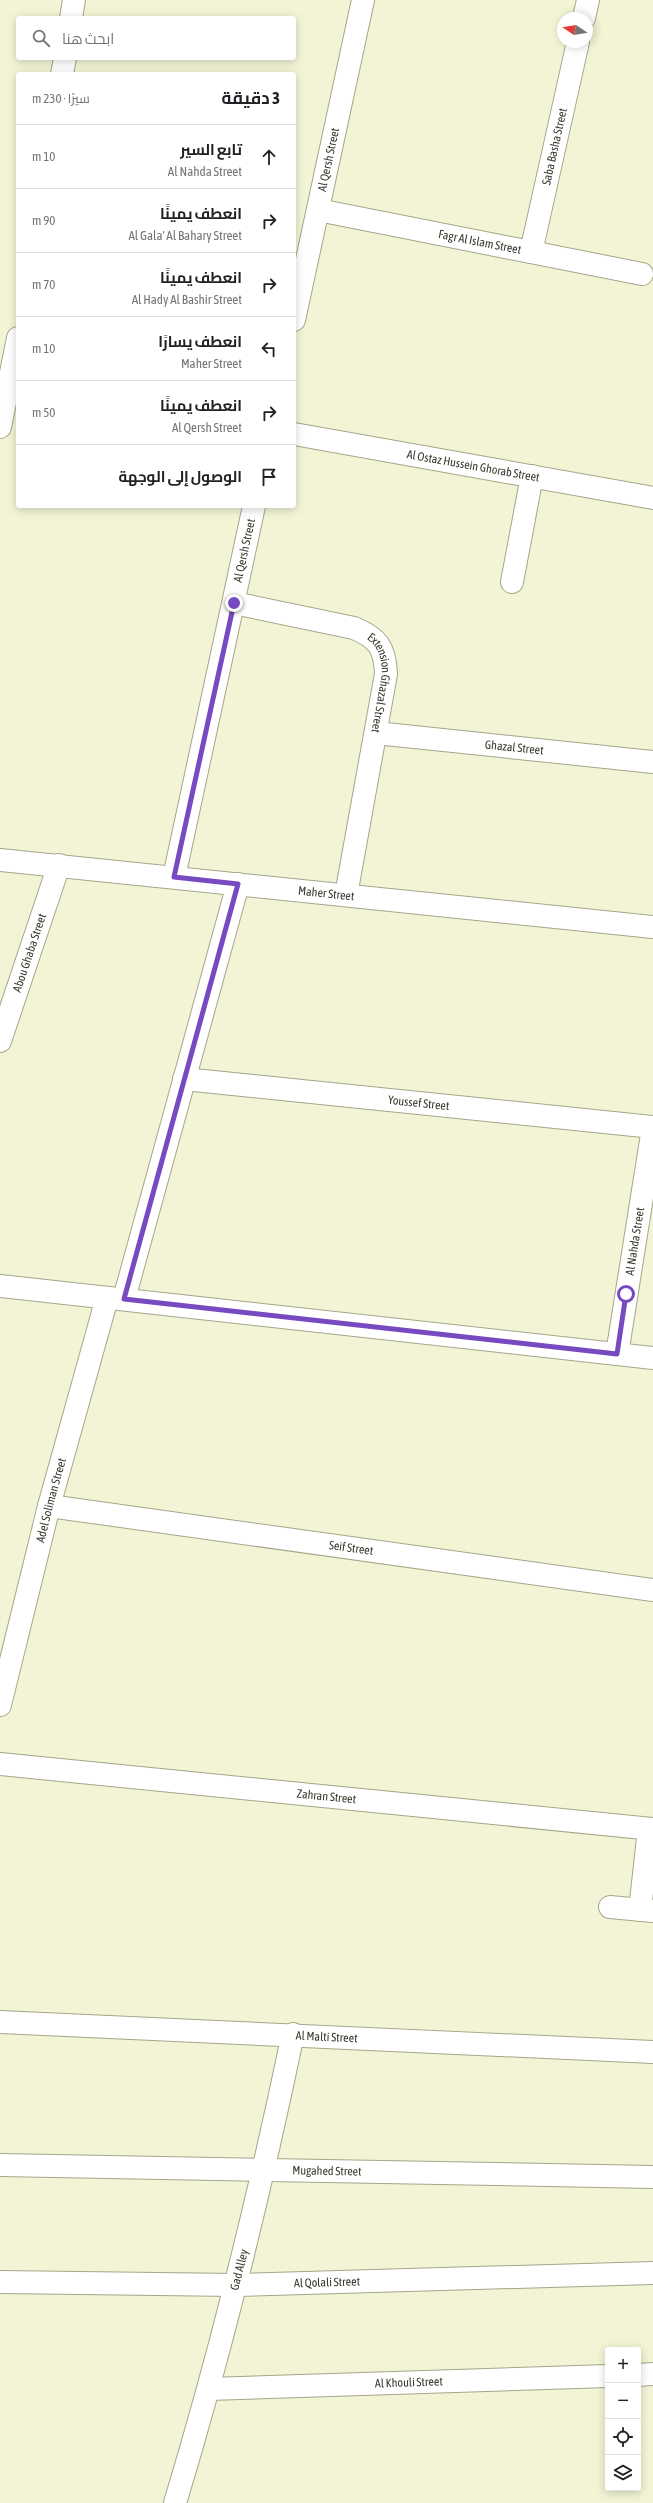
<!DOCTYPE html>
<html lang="ar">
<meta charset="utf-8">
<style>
:root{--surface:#fff;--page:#f2f2f2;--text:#202124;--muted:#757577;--line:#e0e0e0}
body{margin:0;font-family:"Asap Condensed",Cairo,sans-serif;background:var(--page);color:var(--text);direction:rtl}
.controls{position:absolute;right:12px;bottom:12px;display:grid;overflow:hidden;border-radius:4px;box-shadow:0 2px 10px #0003}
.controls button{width:36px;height:36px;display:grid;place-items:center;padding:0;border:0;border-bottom:1px solid var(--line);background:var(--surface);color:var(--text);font:20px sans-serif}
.compass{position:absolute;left:557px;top:12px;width:36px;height:36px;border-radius:50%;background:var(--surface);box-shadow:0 2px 10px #0003;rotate:282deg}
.stop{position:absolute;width:12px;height:12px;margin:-9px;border:3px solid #784ac2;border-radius:50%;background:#fff}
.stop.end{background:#784ac2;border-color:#fff;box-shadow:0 1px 4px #0008}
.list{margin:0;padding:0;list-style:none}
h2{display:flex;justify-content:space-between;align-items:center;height:52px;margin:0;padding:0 16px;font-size:17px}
h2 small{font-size:13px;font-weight:400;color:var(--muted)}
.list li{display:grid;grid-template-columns:26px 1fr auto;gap:12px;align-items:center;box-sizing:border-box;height:64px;padding:0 16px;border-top:1px solid var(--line)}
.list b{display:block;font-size:15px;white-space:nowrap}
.list p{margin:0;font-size:13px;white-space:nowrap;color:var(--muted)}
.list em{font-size:13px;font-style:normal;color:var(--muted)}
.icon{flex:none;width:22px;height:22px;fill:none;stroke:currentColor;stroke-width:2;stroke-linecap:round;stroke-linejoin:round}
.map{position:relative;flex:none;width:653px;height:2503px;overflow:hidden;direction:ltr}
.search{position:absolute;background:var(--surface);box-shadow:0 2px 10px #0003;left:16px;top:16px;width:280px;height:44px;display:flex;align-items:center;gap:10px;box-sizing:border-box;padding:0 14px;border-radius:4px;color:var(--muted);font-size:15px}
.panel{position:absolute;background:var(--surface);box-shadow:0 2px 10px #0003;left:16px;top:72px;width:280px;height:436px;border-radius:4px;direction:rtl}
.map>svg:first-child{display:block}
</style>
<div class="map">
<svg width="653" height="2503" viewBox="0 0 653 2503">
<rect width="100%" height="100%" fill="#f2f4d5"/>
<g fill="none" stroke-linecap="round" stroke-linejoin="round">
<defs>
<g id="service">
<polyline points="610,1907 653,1911"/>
<polyline points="640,1910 649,1829"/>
</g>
<g id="minor">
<polyline points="71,18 74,0"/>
<polyline points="584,18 588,0"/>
<polyline points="62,74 65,58"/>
<path id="s1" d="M318 210 642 274"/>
<path id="s2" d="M531 252 578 42"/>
<path id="s3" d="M294 320 363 0"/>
<polyline points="0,427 18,338"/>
<path id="s4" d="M294 434 653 498"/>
<polyline points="512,582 532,476"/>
<path id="s5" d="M234 603 354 628C378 638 385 648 386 674L346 895"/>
<path id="s6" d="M376 733 653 762"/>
<path id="s7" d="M0 860 653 927"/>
<path id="s8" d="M174 877 254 506"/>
<path id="s9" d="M0 1041 59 865"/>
<path id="s10" d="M184 1079 653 1127"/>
<polyline points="0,1286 653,1358"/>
<polyline points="124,1299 238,884"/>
<path id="s11" d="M617 1354 653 1128"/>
<path id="s12" d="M49 1506 653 1590"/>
<path id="s13" d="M0 1705 49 1506 107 1298"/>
<path id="s14" d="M0 1764 653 1829"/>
<path id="s15" d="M0 2022 653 2052"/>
<path id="s16" d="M0 2165 653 2177"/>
<path id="s17" d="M0 2282 236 2285 653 2273"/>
<polyline points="638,2375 653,2374"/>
<path id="s18" d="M209 2389 608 2376"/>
<path id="s19" d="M175 2503C222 2348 260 2192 293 2034"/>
</g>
</defs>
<use href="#service" stroke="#a5a68a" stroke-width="24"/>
<use href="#minor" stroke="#a5a68a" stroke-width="24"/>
<use href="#service" stroke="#fff" stroke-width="22"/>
<use href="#minor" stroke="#fff" stroke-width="22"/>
</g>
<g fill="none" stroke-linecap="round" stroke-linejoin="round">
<polyline stroke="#784ac2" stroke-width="5" points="234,603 174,877 238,884 124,1299 617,1354 626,1294"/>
</g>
<g text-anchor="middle" stroke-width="4" stroke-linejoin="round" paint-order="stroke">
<g font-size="12" fill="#3a3a2f" stroke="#f2f4d5">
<text dy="4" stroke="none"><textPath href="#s2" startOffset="108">Saba Basha Street</textPath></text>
<text dy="4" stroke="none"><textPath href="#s3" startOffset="164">Al Qersh Street</textPath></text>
<text dy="4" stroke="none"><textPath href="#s1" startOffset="165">Fagr Al Islam Street</textPath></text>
<text dy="4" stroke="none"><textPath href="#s4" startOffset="182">Al Ostaz Hussein Ghorab Street</textPath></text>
<text dy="4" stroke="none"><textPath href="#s8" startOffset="334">Al Qersh Street</textPath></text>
<text dy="4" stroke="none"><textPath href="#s5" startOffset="191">Extension Ghazal Street</textPath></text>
<text dy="4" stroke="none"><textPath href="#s6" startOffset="139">Ghazal Street</textPath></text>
<text dy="4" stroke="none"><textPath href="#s7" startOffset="328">Maher Street</textPath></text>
<text dy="4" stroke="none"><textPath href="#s9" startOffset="93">Abou Ghaba Street</textPath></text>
<text dy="4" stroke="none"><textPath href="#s10" startOffset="236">Youssef Street</textPath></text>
<text dy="4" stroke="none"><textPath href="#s11" startOffset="114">Al Nahda Street</textPath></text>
<text dy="4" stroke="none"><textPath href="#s13" startOffset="211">Adel Soliman Street</textPath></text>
<text dy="4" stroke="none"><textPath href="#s12" startOffset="305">Seif Street</textPath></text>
<text dy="4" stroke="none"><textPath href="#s14" startOffset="328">Zahran Street</textPath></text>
<text dy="4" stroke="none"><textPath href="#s15" startOffset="327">Al Malti Street</textPath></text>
<text dy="4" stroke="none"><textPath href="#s16" startOffset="327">Mugahed Street</textPath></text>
<text dy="4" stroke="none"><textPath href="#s19" startOffset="242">Gad Alley</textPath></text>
<text dy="4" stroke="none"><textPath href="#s17" startOffset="327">Al Qolali Street</textPath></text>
<text dy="4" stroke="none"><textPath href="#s18" startOffset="200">Al Khouli Street</textPath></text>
</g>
</g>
</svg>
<div class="controls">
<button>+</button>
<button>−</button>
<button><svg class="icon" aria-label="locate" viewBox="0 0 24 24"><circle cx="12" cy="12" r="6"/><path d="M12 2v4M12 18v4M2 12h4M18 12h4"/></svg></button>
<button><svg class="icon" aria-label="layers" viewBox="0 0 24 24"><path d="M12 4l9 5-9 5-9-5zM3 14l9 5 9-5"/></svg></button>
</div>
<svg class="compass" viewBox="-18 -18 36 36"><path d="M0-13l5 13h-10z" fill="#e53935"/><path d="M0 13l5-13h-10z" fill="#757577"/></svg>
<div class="stop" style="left:626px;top:1294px"></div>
<div class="stop end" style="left:234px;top:603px"></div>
<div class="search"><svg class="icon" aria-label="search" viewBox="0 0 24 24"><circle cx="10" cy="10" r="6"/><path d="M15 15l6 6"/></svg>ابحث هنا</div>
<section class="panel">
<h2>3 دقيقة<small>سيرًا · 230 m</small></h2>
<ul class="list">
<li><svg class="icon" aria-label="ahead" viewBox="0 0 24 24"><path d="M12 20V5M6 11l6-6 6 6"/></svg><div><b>تابع السير</b><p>Al Nahda Street</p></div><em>10 m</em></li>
<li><svg class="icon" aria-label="right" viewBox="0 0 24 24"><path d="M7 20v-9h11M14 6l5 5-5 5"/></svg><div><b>انعطف يمينًا</b><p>Al Gala' Al Bahary Street</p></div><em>90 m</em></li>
<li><svg class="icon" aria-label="right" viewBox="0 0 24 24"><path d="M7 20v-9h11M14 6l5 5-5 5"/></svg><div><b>انعطف يمينًا</b><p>Al Hady Al Bashir Street</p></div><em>70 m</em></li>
<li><svg class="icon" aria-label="left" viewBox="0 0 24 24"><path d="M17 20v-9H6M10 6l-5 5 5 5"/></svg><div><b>انعطف يسارًا</b><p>Maher Street</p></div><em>10 m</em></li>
<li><svg class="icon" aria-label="right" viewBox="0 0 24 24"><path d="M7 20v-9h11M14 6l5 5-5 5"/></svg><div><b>انعطف يمينًا</b><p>Al Qersh Street</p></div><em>50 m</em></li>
<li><svg class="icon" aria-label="arrive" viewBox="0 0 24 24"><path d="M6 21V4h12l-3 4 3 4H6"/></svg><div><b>الوصول إلى الوجهة</b></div></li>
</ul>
</section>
</div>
